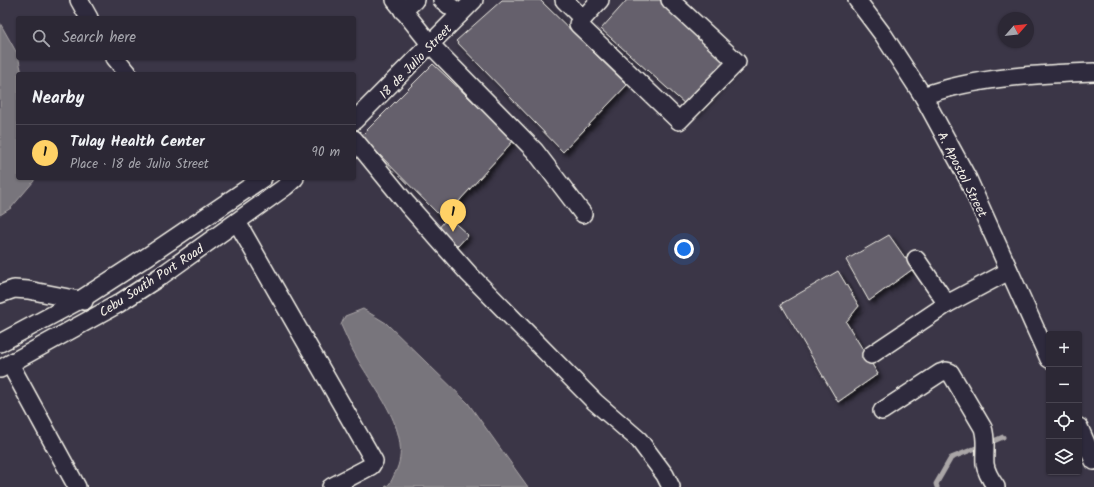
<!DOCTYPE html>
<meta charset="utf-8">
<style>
:root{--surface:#2c2835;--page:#383441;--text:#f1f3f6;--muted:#a6a6ad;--line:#484450;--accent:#ffd166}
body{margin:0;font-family:Kalam,sans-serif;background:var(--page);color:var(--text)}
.controls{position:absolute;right:12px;bottom:12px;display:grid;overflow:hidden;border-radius:4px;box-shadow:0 1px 3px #0004}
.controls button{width:36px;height:36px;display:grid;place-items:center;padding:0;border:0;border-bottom:1px solid var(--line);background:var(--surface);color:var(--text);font:20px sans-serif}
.compass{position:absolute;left:998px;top:12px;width:36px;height:36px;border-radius:50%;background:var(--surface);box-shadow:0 1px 3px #0004;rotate:62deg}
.you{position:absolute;left:684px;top:249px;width:14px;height:14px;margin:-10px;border:3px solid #fff;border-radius:50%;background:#1a73e8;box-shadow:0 0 0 6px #1a73e833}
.badge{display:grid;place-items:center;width:26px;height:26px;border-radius:50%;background:var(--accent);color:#111;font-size:13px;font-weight:700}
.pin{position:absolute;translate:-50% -33px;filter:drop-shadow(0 1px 2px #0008)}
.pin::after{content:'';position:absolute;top:21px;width:14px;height:12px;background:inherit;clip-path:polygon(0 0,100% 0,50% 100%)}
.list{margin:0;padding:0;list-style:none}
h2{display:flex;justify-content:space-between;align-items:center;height:52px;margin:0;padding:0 16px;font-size:17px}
h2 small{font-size:13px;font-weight:400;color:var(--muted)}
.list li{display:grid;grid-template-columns:26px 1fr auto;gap:12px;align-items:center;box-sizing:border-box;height:56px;padding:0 16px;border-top:1px solid var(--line)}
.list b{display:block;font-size:15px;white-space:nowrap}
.list p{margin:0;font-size:13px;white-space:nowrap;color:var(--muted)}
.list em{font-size:13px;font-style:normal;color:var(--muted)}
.icon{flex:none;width:22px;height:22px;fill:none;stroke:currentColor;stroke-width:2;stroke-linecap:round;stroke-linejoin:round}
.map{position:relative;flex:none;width:1094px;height:487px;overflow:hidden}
.search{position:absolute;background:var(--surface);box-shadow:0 1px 3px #0004;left:16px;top:16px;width:340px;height:44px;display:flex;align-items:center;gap:10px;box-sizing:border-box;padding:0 14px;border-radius:4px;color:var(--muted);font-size:15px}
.panel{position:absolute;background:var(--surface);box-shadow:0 1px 3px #0004;left:16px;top:72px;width:340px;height:108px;border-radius:4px}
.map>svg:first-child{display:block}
</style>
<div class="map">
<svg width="1094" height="487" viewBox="0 0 1094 487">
<defs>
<filter id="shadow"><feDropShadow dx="3.5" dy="3.5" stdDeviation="2" flood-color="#0009"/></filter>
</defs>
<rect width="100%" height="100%" fill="#3b3647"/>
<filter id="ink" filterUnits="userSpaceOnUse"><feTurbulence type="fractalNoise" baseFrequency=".025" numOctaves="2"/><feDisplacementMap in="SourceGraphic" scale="8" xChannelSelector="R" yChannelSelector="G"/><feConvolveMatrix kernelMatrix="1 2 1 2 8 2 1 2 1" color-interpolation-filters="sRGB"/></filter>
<g filter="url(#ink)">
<g fill="#78747b" stroke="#aaa6a7">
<polygon points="0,23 18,55 22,74 18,74 18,178 34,178 34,181 11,208 0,215"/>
<path d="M363 309 386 323 468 403 528 487H385C391 484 392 479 395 473 415 435 374 389 357 358 351 348 346 336 341 325L345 316Z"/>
</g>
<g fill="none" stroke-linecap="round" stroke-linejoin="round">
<g stroke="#aaa6a7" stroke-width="5">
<polyline points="989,443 1003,437"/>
<polyline points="937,487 936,484 951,458 981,446"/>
</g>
</g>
<g fill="#65616c" stroke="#f4f1e8" filter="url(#shadow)">
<polygon points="502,0 540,0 627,85 563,152 456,41"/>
<polygon points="627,0 660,0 735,68 695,113 601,29"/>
<polygon points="433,64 514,140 443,219 361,136"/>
<polygon points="448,217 468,235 458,246 438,229"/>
<polygon points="889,235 913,269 869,301 846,260"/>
<polygon points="838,271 859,306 846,322 878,374 838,402 781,304"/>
</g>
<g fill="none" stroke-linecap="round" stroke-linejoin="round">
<defs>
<g id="minor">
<polyline points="79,0 89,18"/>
<polyline points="395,0 431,45 535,151 583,214"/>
<polyline points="442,0 460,14"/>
<polyline points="564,0 583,19"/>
<polyline points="600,0 578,24 679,121 737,62 670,0"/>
<polyline points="857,0 884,36 923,96 968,179 1049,359"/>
<polyline points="403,11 415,0"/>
<polyline points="115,58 128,74"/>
<path d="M923 96C975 77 1039 74 1094 72"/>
<polyline points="354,121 474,0"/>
<polyline points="354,139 407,204 469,274 595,402 639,440 665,475 671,487"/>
<polyline points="237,222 374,461 371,466 331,487"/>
<polyline points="916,259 947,304"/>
<polyline points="0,294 14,289 28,290 84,301"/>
<polyline points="0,343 80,300 148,256 263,178"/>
<polyline points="871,355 947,304 1009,271"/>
<polyline points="10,364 77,487"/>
<polyline points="0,369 118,304 161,276 285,187 295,178"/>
<path d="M882 411 940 373 946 371 950 372 983 428C987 440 984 451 985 464 986 472 991 480 996 487"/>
<polyline points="1079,427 1094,461"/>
</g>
</defs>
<use href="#minor" stroke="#f4f1e8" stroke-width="20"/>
<use href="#minor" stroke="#2f2a3d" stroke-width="17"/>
</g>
</g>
<g text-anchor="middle" stroke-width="4" stroke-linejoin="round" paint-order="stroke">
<g font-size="13" fill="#f4f1e8" stroke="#2f2a3d">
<text transform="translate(415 61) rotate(-46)" y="5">18 de Julio Street</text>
<text transform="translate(963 174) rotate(63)" y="5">A. Apostol Street</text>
<text transform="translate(151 280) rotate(-33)" y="5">Cebu South Port Road</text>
</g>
</g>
</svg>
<div class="controls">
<button>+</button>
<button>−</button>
<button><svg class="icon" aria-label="locate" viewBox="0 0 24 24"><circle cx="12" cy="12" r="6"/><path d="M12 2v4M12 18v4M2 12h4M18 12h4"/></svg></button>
<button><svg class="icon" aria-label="layers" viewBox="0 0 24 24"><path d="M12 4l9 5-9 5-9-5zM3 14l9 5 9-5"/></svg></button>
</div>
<svg class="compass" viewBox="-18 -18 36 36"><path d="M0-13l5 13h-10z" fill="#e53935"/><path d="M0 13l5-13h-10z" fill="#a6a6ad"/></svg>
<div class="you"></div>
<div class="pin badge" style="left:453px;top:232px">1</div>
<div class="search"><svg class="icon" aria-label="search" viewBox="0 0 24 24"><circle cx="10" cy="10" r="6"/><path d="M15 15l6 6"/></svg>Search here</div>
<section class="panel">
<h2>Nearby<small></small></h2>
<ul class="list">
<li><span class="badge">1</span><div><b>Tulay Health Center</b><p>Place · 18 de Julio Street</p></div><em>90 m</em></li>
</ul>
</section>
</div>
